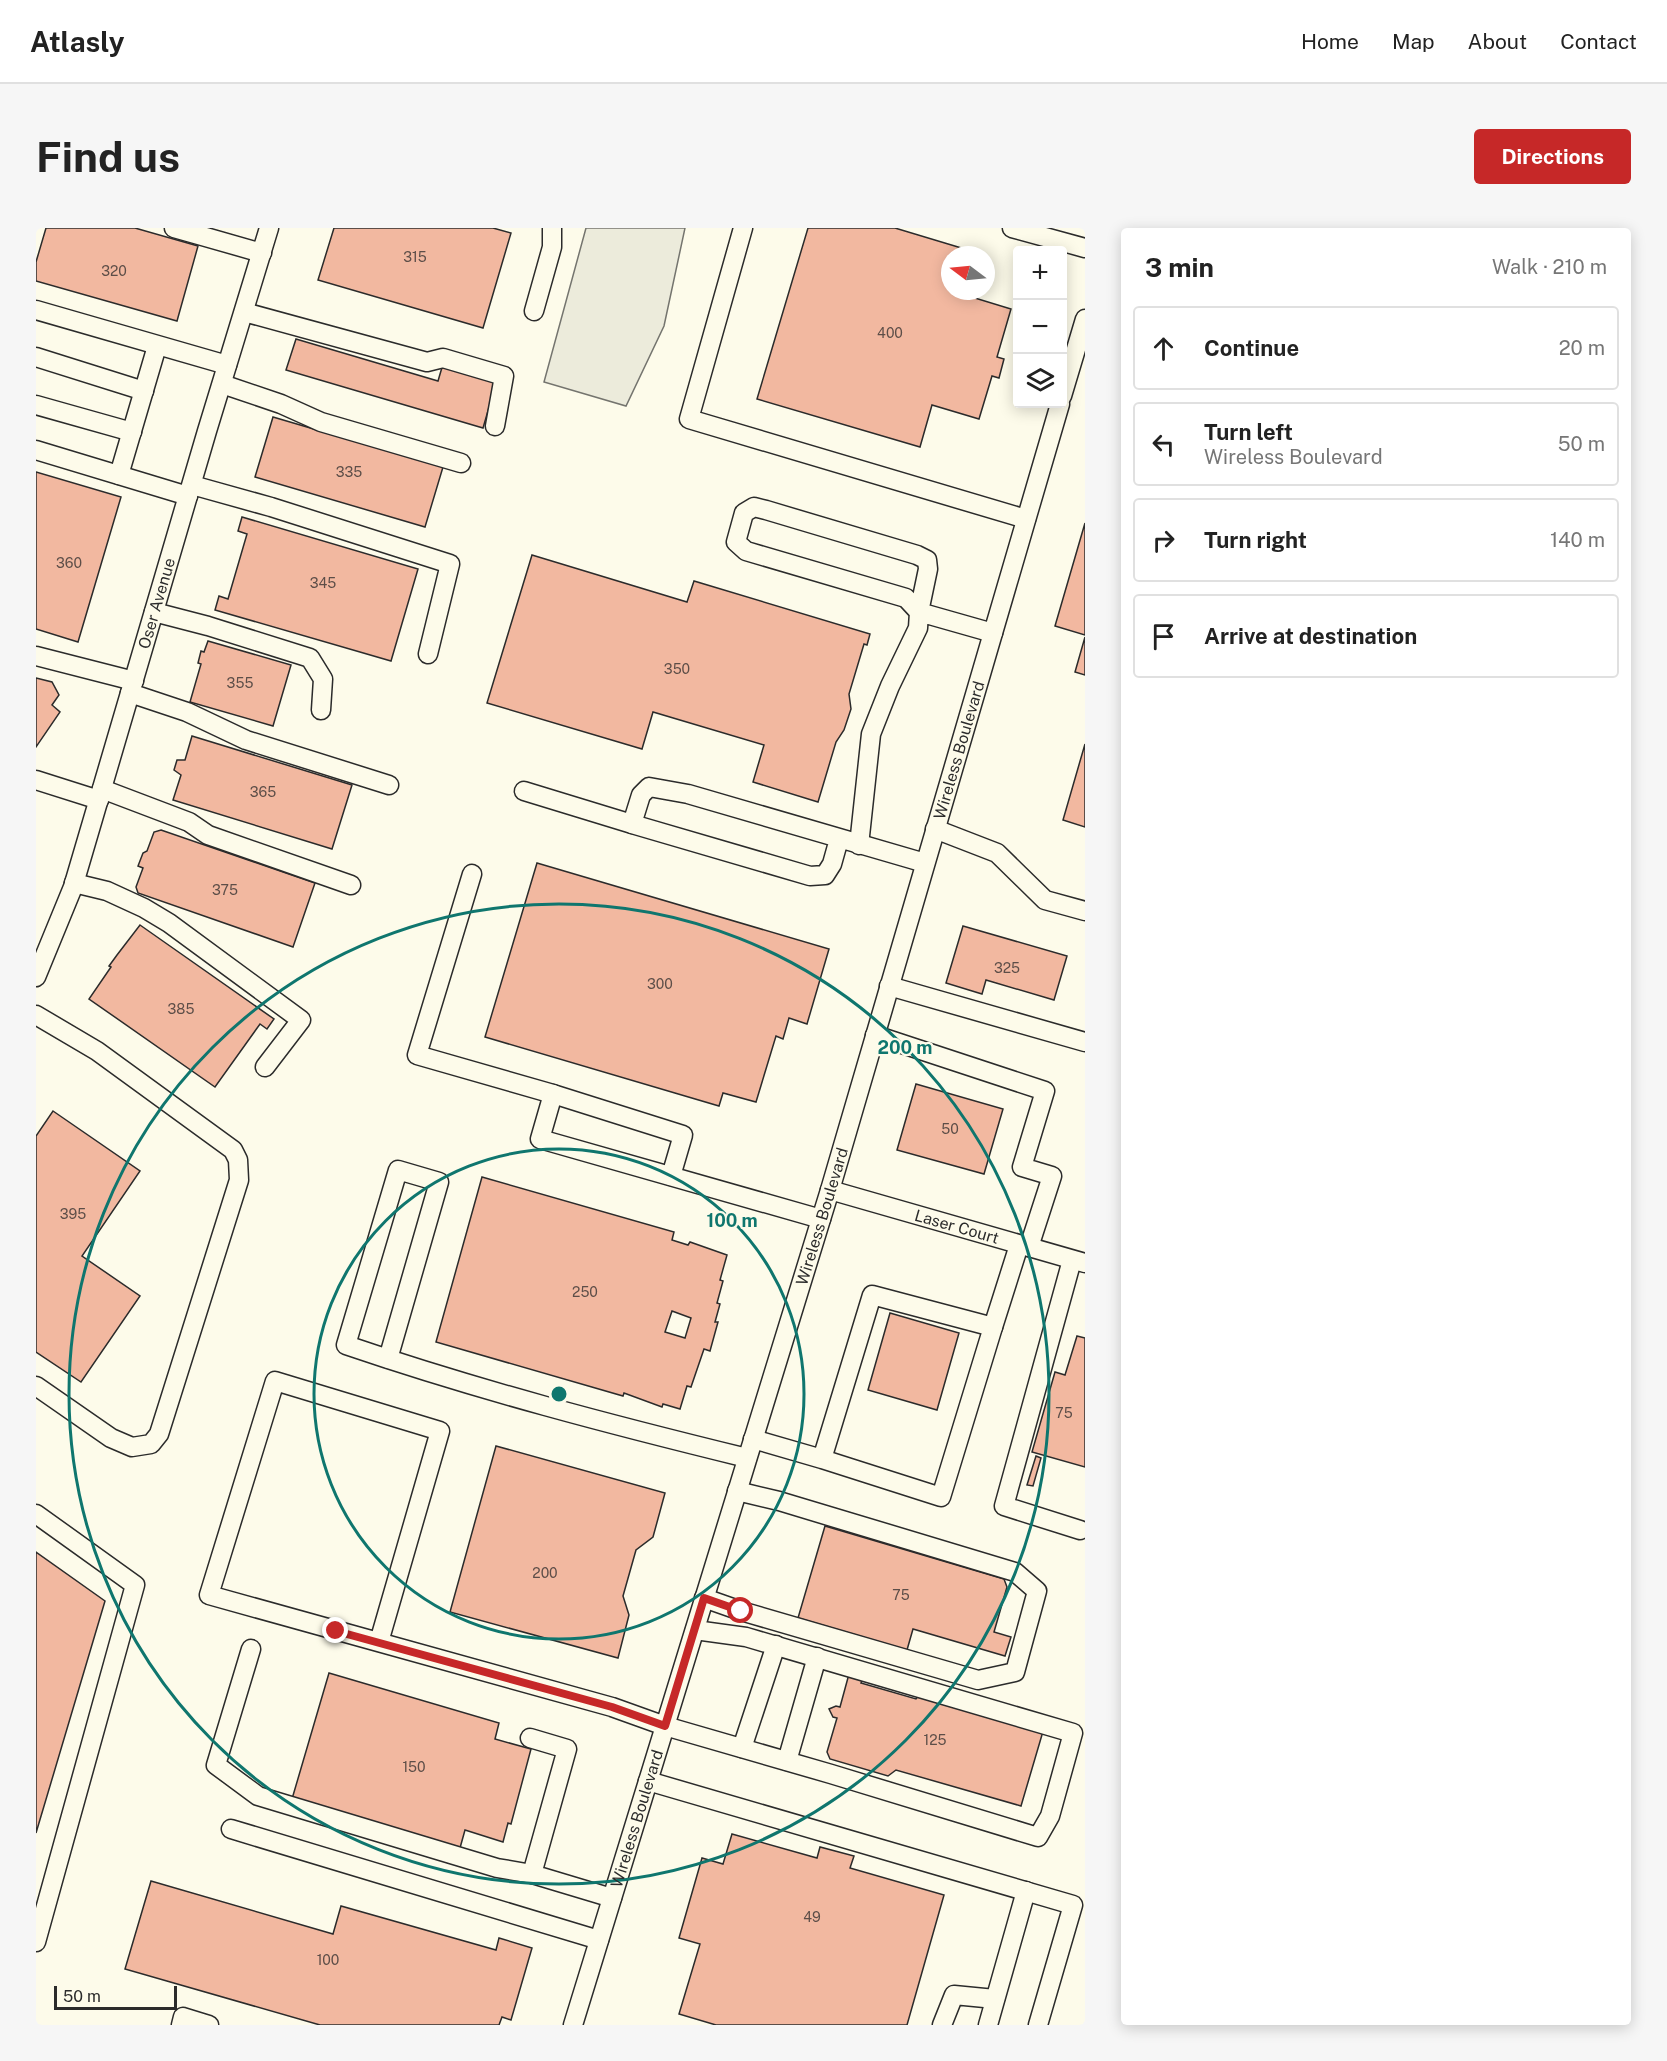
<!DOCTYPE html>
<meta charset="utf-8">
<style>
:root{--surface:#fff;--page:#f6f6f6;--text:#222;--muted:#767676;--line:#e0e0e0;--accent:#c62828}
body{margin:0;font-family:"Public Sans",sans-serif;background:var(--page);color:var(--text)}
.controls{position:absolute;right:18px;top:18px;display:grid;overflow:hidden;border-radius:6px;box-shadow:0 3px 15px #0003}
.controls button{width:54px;height:54px;display:grid;place-items:center;padding:0;border:0;border-bottom:2px solid var(--line);background:var(--surface);color:var(--text);font:30px sans-serif}
.compass{position:absolute;left:905px;top:18px;width:54px;height:54px;border-radius:50%;background:var(--surface);box-shadow:0 3px 15px #0003;rotate:286deg}
.scale{position:absolute;left:18px;bottom:15px;width:123px;box-sizing:border-box;padding-left:6px;border:3px solid #2b2b2b;border-top:0;font-size:16px;line-height:21px;white-space:nowrap;color:#2b2b2b;-webkit-text-stroke:4px #fdfbea;paint-order:stroke}
.stop{position:absolute;width:18px;height:18px;margin:-14px;border:4px solid #c62828;border-radius:50%;background:#fff}
.stop.end{background:#c62828;border-color:#fff;box-shadow:0 2px 6px #0008}
.list{margin:0;padding:0;list-style:none}
h2{display:flex;justify-content:space-between;align-items:center;height:78px;margin:0;padding:0 24px;font-size:26px}
h2 small{font-size:20px;font-weight:400;color:var(--muted)}
.list li{display:grid;grid-template-columns:39px 1fr auto;gap:18px;align-items:center;box-sizing:border-box;height:84px;margin:0 12px 12px;padding:0 12px;border:2px solid var(--line);border-radius:6px}
.list b{display:block;font-size:22px;white-space:nowrap}
.list p{margin:0;font-size:20px;white-space:nowrap;color:var(--muted)}
.list em{font-size:20px;font-style:normal;color:var(--muted)}
.icon{flex:none;width:33px;height:33px;fill:none;stroke:currentColor;stroke-width:2;stroke-linecap:round;stroke-linejoin:round}
.map{position:relative;flex:none;width:1049px;height:1797px;overflow:hidden;border-radius:6px}
header{display:flex;align-items:center;gap:36px;box-sizing:border-box;height:84px;padding:0 30px;background:var(--surface);border-bottom:2px solid var(--line)}
header strong{font-size:28px}
nav{display:flex;gap:33px;margin-inline-start:auto;font-size:21px}
.intro{display:flex;align-items:center;justify-content:space-between;box-sizing:border-box;height:144px;padding:0 36px}
h1{margin:0;font-size:42px}
.button{padding:15px 27px;border-radius:6px;background:var(--accent);color:#fff;font-size:21px;font-weight:700}
main{display:flex;gap:36px;padding:0 36px}
aside{flex:1;background:var(--surface);border-radius:6px;box-shadow:0 3px 15px #0003}
.map>svg:first-child{display:block}
</style>
<header>
<strong>Atlasly</strong>
<nav><a>Home</a><a>Map</a><a>About</a><a>Contact</a></nav>
</header>
<div class="intro"><h1>Find us</h1><a class="button">Directions</a></div>
<main>
<div class="map">
<svg width="1049" height="1797" viewBox="0 0 1049 1797">
<rect width="100%" height="100%" fill="#fdfbea"/>
<polygon fill="#ecebdb" stroke="#74746e" stroke-width="1.5" points="550,0 649,0 628,98 590,178 508,154"/>
<g fill="#f2b8a0" stroke="#2b2b2b" stroke-width="1.5" fill-rule="evenodd">
<polygon points="10,0 99,0 162,18 141,93 0,53 0,34"/>
<polygon points="298,0 457,0 475,5 447,100 282,52"/>
<polygon points="772,0 859,0 942,25 941,27 914,27 914,63 930,63 929,67 975,81 961,129 968,131 963,150 956,148 943,191 896,177 884,219 721,171"/>
<polygon points="260,111 402,153 407,136 461,152 447,200 250,142"/>
<polygon points="237,189 407,239 389,299 219,249"/>
<polygon points="0,244 85,269 42,414 0,401"/>
<polygon points="206,289 382,341 355,433 179,382 183,368 192,371 211,306 202,303"/>
<polygon points="1049,295 1049,407 1019,398"/>
<polygon points="496,327 651,374 658,353 834,406 831,417 828,416 813,466 815,481 808,502 800,514 782,574 717,554 728,517 617,484 606,521 451,475"/>
<polygon points="1049,409 1049,447 1039,444"/>
<polygon points="172,413 255,437 237,498 154,474 165,436 162,435 165,423 168,424"/>
<polygon points="0,450 16,454 23,467 16,477 24,484 0,519"/>
<polygon points="156,508 316,557 296,621 137,572 145,547 138,542 141,532 149,532"/>
<polygon points="1049,516 1049,599 1027,592"/>
<polygon points="125,602 279,655 257,719 102,665 100,659 107,640 102,638 107,625 111,623 118,604"/>
<polygon points="501,635 793,721 771,796 753,790 747,811 740,808 720,874 687,865 683,878 449,809"/>
<polygon points="104,697 238,791 231,801 224,796 179,859 53,771 75,739 73,738 81,727"/>
<polygon points="927,698 1031,728 1018,772 950,752 946,766 910,755"/>
<polygon points="880,856 967,881 948,946 861,922"/>
<polygon points="17,883 104,943 46,1028 104,1068 45,1154 0,1124 0,908"/>
<path d="M446 949 638 1004 636 1012 652 1017 654 1014 691 1027 684 1052 687 1053 681 1075 684 1076 679 1094H682L674 1123 668 1121 655 1159 651 1158 644 1181 627 1176 626 1179 588 1165 587 1168 400 1114ZM636 1083 655 1090 649 1110 629 1104Z"/>
<polygon points="854,1085 923,1105 901,1182 832,1162"/>
<polygon points="1041,1108 1049,1110 1049,1239 996,1224 1019,1144 1029,1147"/>
<polygon points="460,1218 629,1265 617,1309 600,1322 587,1368 593,1387 582,1430 414,1384"/>
<polygon points="1000,1228 1005,1230 997,1258 991,1257"/>
<polygon points="789,1298 968,1351 971,1359 958,1404 975,1409 969,1428 877,1401 871,1422 762,1390"/>
<polygon points="0,1324 69,1373 0,1605"/>
<polygon points="293,1445 463,1495 459,1511 495,1521 475,1596 472,1595 467,1614 429,1602 424,1620 256,1571"/>
<polygon points="813,1446 827,1450 825,1455 880,1471 885,1464 1008,1500 985,1578 860,1542 852,1548 794,1531 791,1524 801,1490 797,1489 793,1481 800,1478 804,1479"/>
<polygon points="696,1606 781,1630 784,1619 818,1628 814,1640 908,1667 871,1797 680,1797 643,1786 664,1716 643,1710 666,1630 687,1636"/>
<polygon points="115,1653 297,1706 305,1678 460,1722 463,1710 496,1720 475,1792 466,1789 463,1797 284,1797 89,1741"/>
</g>
<g fill="none" stroke-linecap="round" stroke-linejoin="round">
<defs>
<g id="minor">
<polyline points="138,0 226,25"/>
<polyline points="707,0 653,191 990,291"/>
<polyline points="976,0 1049,20"/>
<polyline points="0,82 191,137"/>
<polyline points="498,83 516,19 516,0"/>
<polyline points="208,84 391,134 407,130 468,148 459,198"/>
<polyline points="0,129 108,163"/>
<polyline points="186,156 245,176 285,194 425,235"/>
<polyline points="1026,168 1049,91"/>
<polyline points="0,177 96,204"/>
<polyline points="0,222 152,268"/>
<polyline points="83,247 121,118"/>
<polyline points="156,257 235,279 414,336 392,426"/>
<polyline points="118,384 172,398 274,430 287,451 285,482"/>
<polyline points="0,428 98,453"/>
<polyline points="94,465 151,484 210,512 353,557"/>
<polyline points="0,552 63,572"/>
<polyline points="66,561 153,594 172,607 315,657"/>
<polyline points="488,563 596,596"/>
<polyline points="899,601 961,625 1009,672 1049,683"/>
<polyline points="803,611 796,636 789,647 774,648 596,596 605,567 613,559 652,566 889,635"/>
<polyline points="823,617 835,506 854,458 882,400 883,384 870,370 710,323 700,314 708,285 718,279 730,282 881,327 891,332 892,341 883,384 957,405"/>
<polyline points="436,646 381,827 517,866 504,911 785,991"/>
<polyline points="38,655 71,663 108,680 133,695 265,792 229,839"/>
<path id="s1" d="M0 749 37 659 171 203 233 0"/>
<polyline points="853,758 1049,814"/>
<polyline points="0,787 61,823 197,922 202,932 203,952 123,1206 115,1216 96,1219 75,1210 0,1158"/>
<polyline points="839,807 1009,863 986,939 1016,948 993,1019"/>
<polyline points="517,866 647,907 635,948"/>
<path id="s2" d="M794 962 1049 1035"/>
<polyline points="1036,1032 968,1278 1044,1302"/>
<polyline points="957,1099 983,1017"/>
<path d="M352 1131 403 954 362 942 310 1117C442 1162 576 1197 711 1230"/>
<polyline points="717,1211 786,1231 836,1067 957,1099 905,1269 786,1231"/>
<polyline points="0,1286 99,1357 0,1714"/>
<polyline points="668,1370 705,1383 942,1452 979,1444 1001,1363 979,1344 743,1273 701,1263"/>
<polyline points="343,1414 404,1203 239,1153 173,1367 576,1479 629,1498 795,1546 1002,1609 1014,1588 1037,1505 710,1409 659,1402"/>
<polyline points="215,1421 180,1537 222,1568 461,1640 496,1646"/>
<polyline points="494,1510 531,1521 496,1646 576,1670"/>
<polyline points="706,1520 740,1417"/>
<polyline points="751,1533 781,1429"/>
<polyline points="612,1553 1037,1677 1002,1797"/>
<polyline points="195,1601 563,1712"/>
<polyline points="145,1797 147,1789 173,1797"/>
<path id="s3" d="M537 1797 794 962 1024 176"/>
<polyline points="906,1797 918,1767 959,1771"/>
<polyline points="952,1797 990,1663"/>
</g>
</defs>
<use href="#minor" stroke="#2b2b2b" stroke-width="21"/>
<use href="#minor" stroke="#fdfbea" stroke-width="18"/>
</g>
<g fill="none" stroke-linecap="round" stroke-linejoin="round">
<polyline stroke="#c62828" stroke-width="8" points="300,1403 576,1479 629,1498 668,1370 705,1383"/>
</g>
<g fill="none" stroke="#0f766e" stroke-width="3">
<circle cx="523" cy="1166" r="245"/>
<circle cx="523" cy="1166" r="490"/>
</g>
<g text-anchor="middle" stroke-width="4.5" stroke-linejoin="round" paint-order="stroke">
<g font-size="14" fill="#5d4e48">
<text x="379" y="34">315</text>
<text x="78" y="48">320</text>
<text x="854" y="110">400</text>
<text x="313" y="249">335</text>
<text x="33" y="340">360</text>
<text x="287" y="360">345</text>
<text x="641" y="446">350</text>
<text x="204" y="460">355</text>
<text x="227" y="569">365</text>
<text x="189" y="667">375</text>
<text x="971" y="745">325</text>
<text x="624" y="761">300</text>
<text x="145" y="786">385</text>
<text x="914" y="906">50</text>
<text x="37" y="991">395</text>
<text x="549" y="1069">250</text>
<text x="1028" y="1190">75</text>
<text x="509" y="1350">200</text>
<text x="865" y="1372">75</text>
<text x="899" y="1517">125</text>
<text x="378" y="1544">150</text>
<text x="776" y="1694">49</text>
<text x="292" y="1737">100</text>
</g>
<g font-size="16" fill="#2b2b2b" stroke="#fdfbea">
<text dy="6" stroke="none"><textPath href="#s1" startOffset="393">Oser Avenue</textPath></text>
<text dy="6" stroke="none"><textPath href="#s3" startOffset="1332">Wireless Boulevard</textPath></text>
<text dy="6" stroke="none"><textPath href="#s3" startOffset="846">Wireless Boulevard</textPath></text>
<text dy="6" stroke="none"><textPath href="#s2" startOffset="132">Laser Court</textPath></text>
<text dy="6" stroke="none"><textPath href="#s3" startOffset="216">Wireless Boulevard</textPath></text>
</g>
</g>
<circle cx="523" cy="1166" r="9" fill="#0f766e" stroke="#fdfbea" stroke-width="3"/>
<g font-size="18" text-anchor="middle" font-weight="bold" fill="#0f766e" stroke="#fdfbea" stroke-width="4.5" stroke-linejoin="round" paint-order="stroke">
<text x="869" y="826">200 m</text>
<text x="696" y="999">100 m</text>
</g>
</svg>
<div class="controls">
<button>+</button>
<button>−</button>
<button><svg class="icon" aria-label="layers" viewBox="0 0 24 24"><path d="M12 4l9 5-9 5-9-5zM3 14l9 5 9-5"/></svg></button>
</div>
<svg class="compass" viewBox="-18 -18 36 36"><path d="M0-13l5 13h-10z" fill="#e53935"/><path d="M0 13l5-13h-10z" fill="#767676"/></svg>
<div class="scale">50 m</div>
<div class="stop" style="left:705px;top:1383px"></div>
<div class="stop end" style="left:300px;top:1403px"></div>
</div>
<aside>
<h2>3 min<small>Walk · 210 m</small></h2>
<ul class="list">
<li><svg class="icon" aria-label="ahead" viewBox="0 0 24 24"><path d="M12 20V5M6 11l6-6 6 6"/></svg><div><b>Continue</b></div><em>20 m</em></li>
<li><svg class="icon" aria-label="left" viewBox="0 0 24 24"><path d="M17 20v-9H6M10 6l-5 5 5 5"/></svg><div><b>Turn left</b><p>Wireless Boulevard</p></div><em>50 m</em></li>
<li><svg class="icon" aria-label="right" viewBox="0 0 24 24"><path d="M7 20v-9h11M14 6l5 5-5 5"/></svg><div><b>Turn right</b></div><em>140 m</em></li>
<li><svg class="icon" aria-label="arrive" viewBox="0 0 24 24"><path d="M6 21V4h12l-3 4 3 4H6"/></svg><div><b>Arrive at destination</b></div></li>
</ul>
</aside>
</main>
